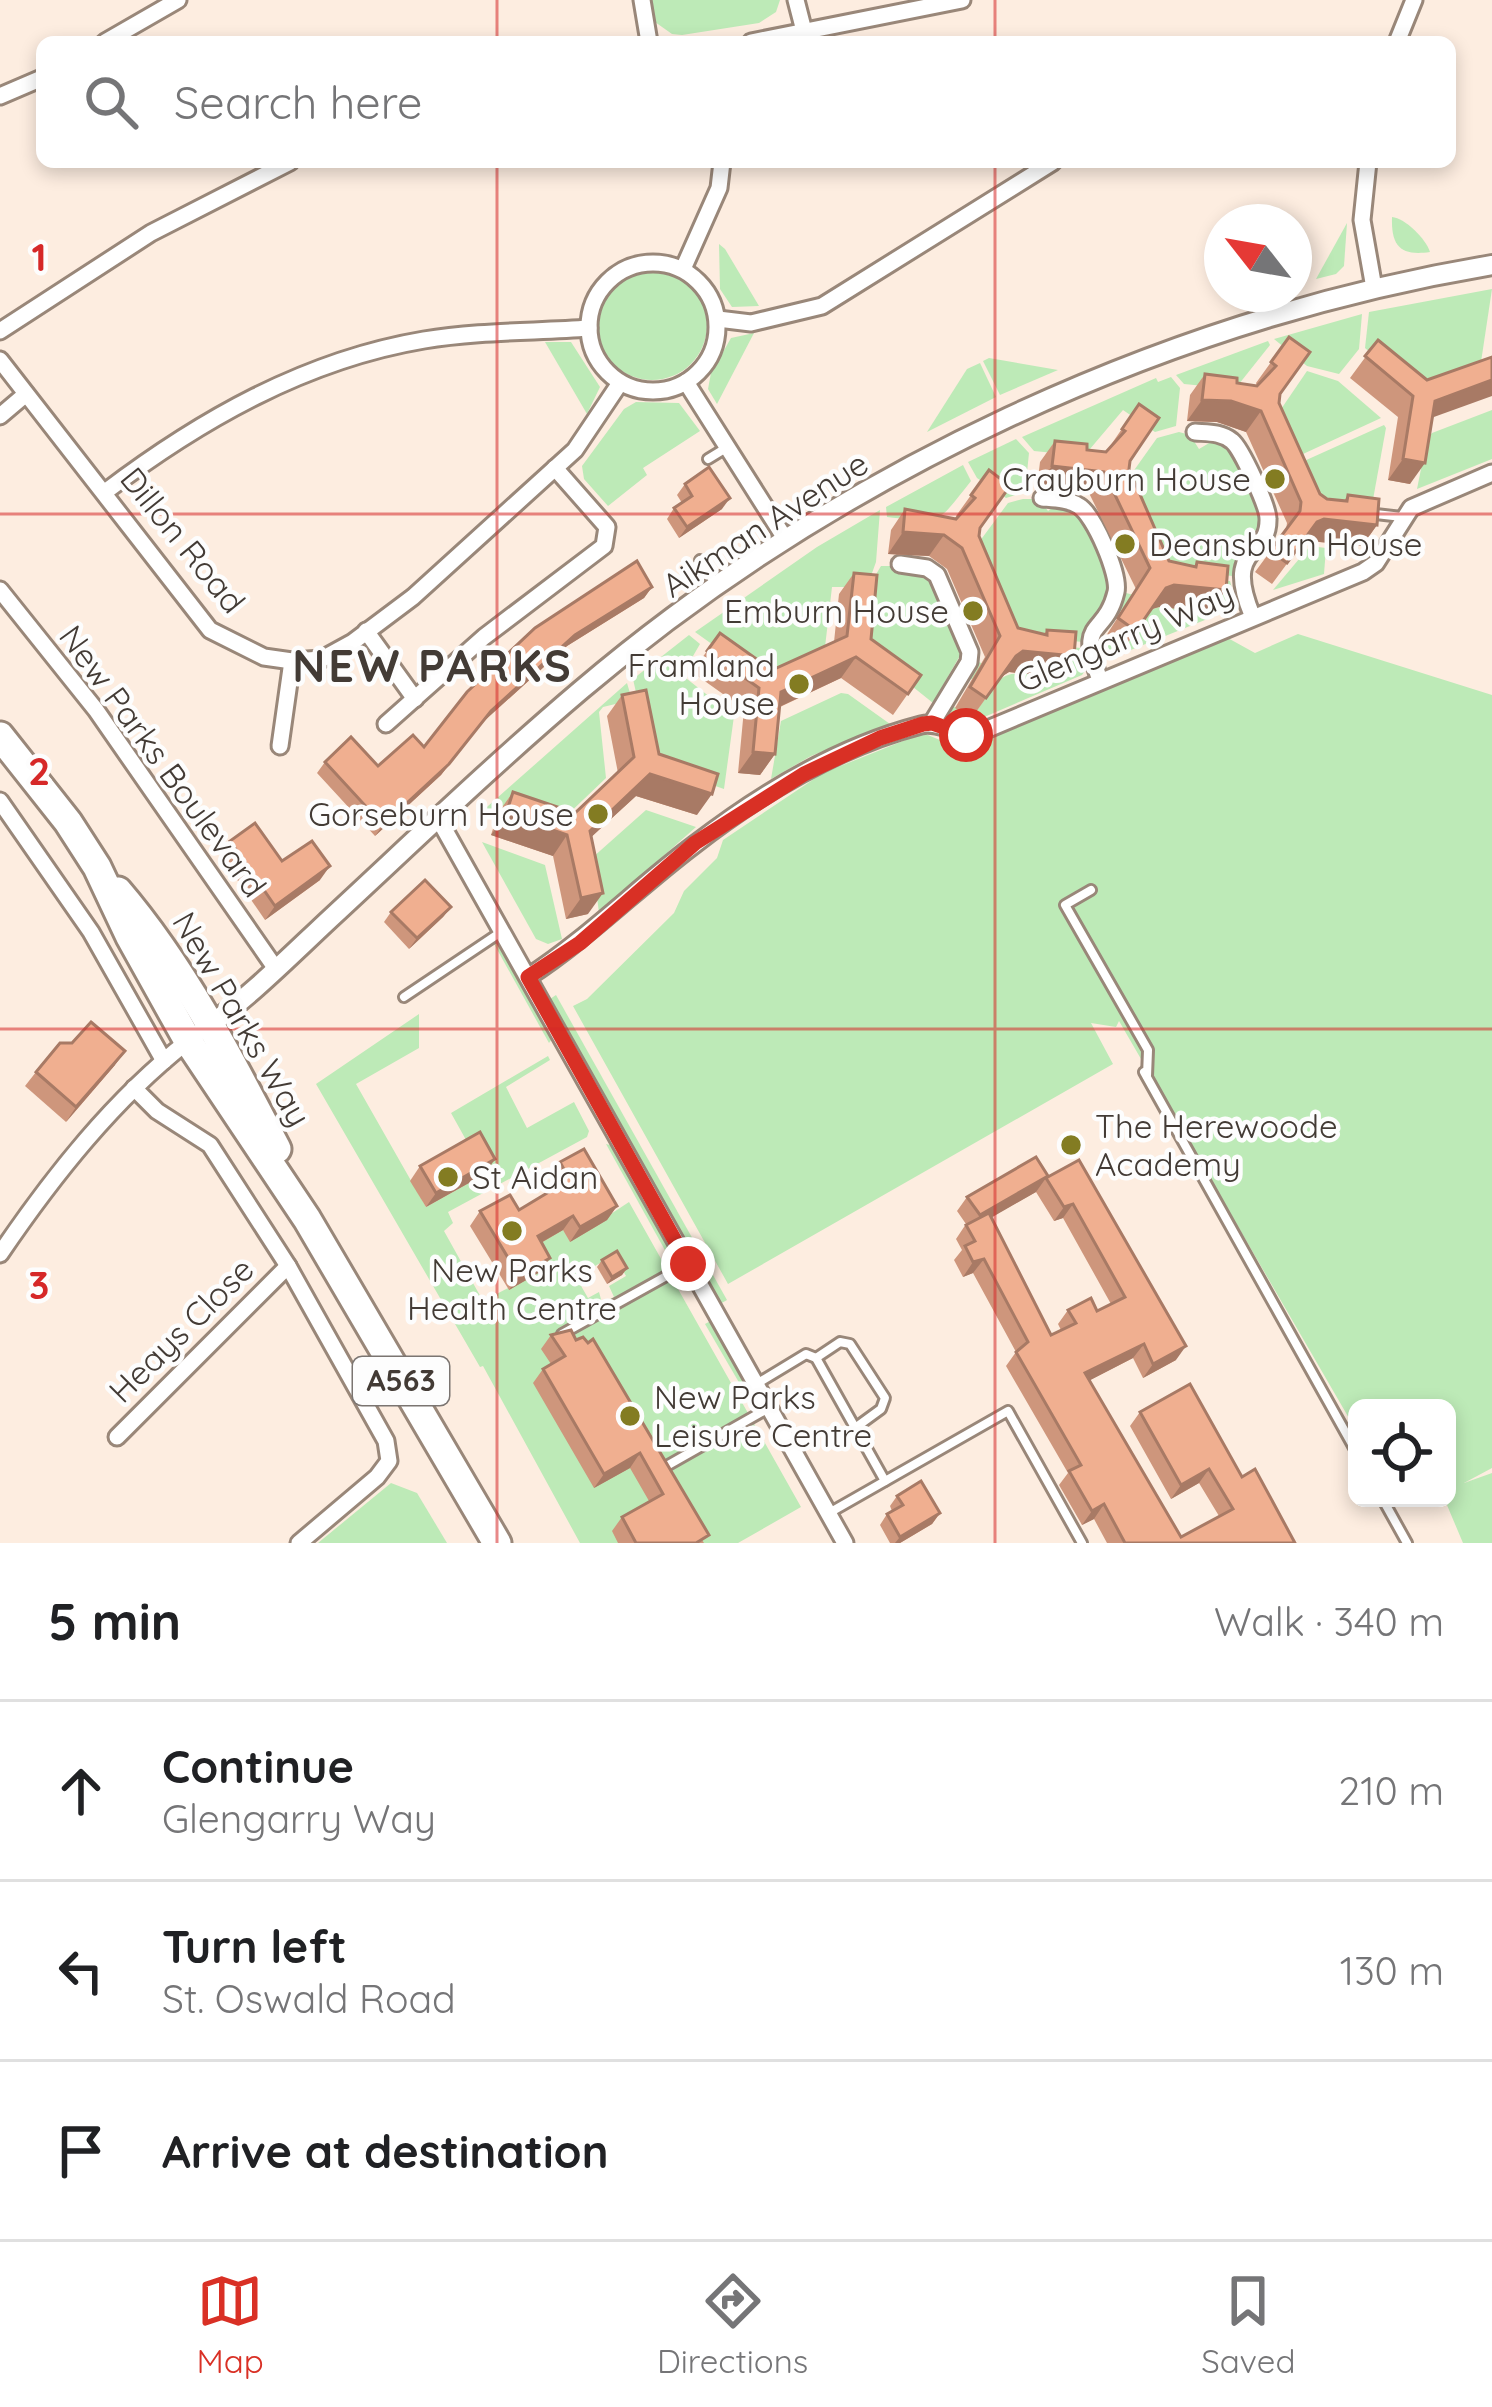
<!DOCTYPE html>
<meta charset="utf-8">
<style>
:root{--surface:#fff;--page:#f2f2f2;--text:#202124;--muted:#757577;--line:#e0e0e0;--accent:#d93025}
body{margin:0;font-family:Quicksand,sans-serif;background:var(--page);color:var(--text)}
.controls{position:absolute;right:36px;bottom:36px;display:grid;overflow:hidden;border-radius:18px;box-shadow:0 6px 18px #0003}
.controls button{width:108px;height:108px;display:grid;place-items:center;padding:0;border:0;border-bottom:3px solid var(--line);background:var(--surface);color:var(--text);font:60px sans-serif}
.compass{position:absolute;left:1204px;top:204px;width:108px;height:108px;border-radius:50%;background:var(--surface);box-shadow:0 6px 18px #0003;rotate:301deg}
.stop{position:absolute;width:36px;height:36px;margin:-27px;border:9px solid #d93025;border-radius:50%;background:#fff}
.stop.end{background:#d93025;border-color:#fff;box-shadow:0 3px 12px #0008}
.list{margin:0;padding:0;list-style:none}
h2{display:flex;justify-content:space-between;align-items:center;height:156px;margin:0;padding:0 48px;font-size:51px}
h2 small{font-size:39px;font-weight:400;color:var(--muted)}
.list li{display:grid;grid-template-columns:78px 1fr auto;gap:36px;align-items:center;box-sizing:border-box;height:180px;padding:0 48px;border-top:3px solid var(--line)}
.list b{display:block;font-size:45px;white-space:nowrap}
.list p{margin:0;font-size:39px;white-space:nowrap;color:var(--muted)}
.list em{font-size:39px;font-style:normal;color:var(--muted)}
.icon{flex:none;width:66px;height:66px;fill:none;stroke:currentColor;stroke-width:2;stroke-linecap:round;stroke-linejoin:round}
.map{position:relative;flex:none;width:1492px;height:1543px;overflow:hidden}
.search{position:absolute;background:var(--surface);box-shadow:0 6px 18px #0003;left:36px;right:36px;top:36px;height:132px;display:flex;align-items:center;gap:30px;box-sizing:border-box;padding:0 42px;border-radius:18px;color:var(--muted);font-size:45px}
.sheet{height:696px;background:var(--surface)}
nav{display:flex;justify-content:space-around;align-items:center;box-sizing:border-box;height:168px;border-top:3px solid var(--line);background:var(--surface);font-size:33px;color:var(--muted)}
nav a{display:grid;justify-items:center;gap:6px}
nav .on{color:var(--accent)}
.map>svg:first-child{display:block}
</style>
<div class="map">
<svg width="1492" height="1543" viewBox="0 0 1492 1543">
<rect width="100%" height="100%" fill="#fdede0"/>
<g fill="#bdeab7" fill-rule="evenodd">
<polygon points="651,0 780,0 776,12 759,23 682,35 672,34 655,22"/>
<path d="M1392 217C1405 218 1426 239 1430 252 1401 256 1391 247 1392 217Z"/>
<polygon points="1347,223 1344,266 1336,274 1316,279"/>
<polygon points="719,244 725,249 759,306 732,307 720,289"/>
<circle cx="652" cy="325" r="55"/>
<polygon points="1492,289 1481,362 1410,386 1365,348 1369,312"/>
<polygon points="1362,314 1359,349 1339,374 1307,366 1274,339"/>
<polygon points="754,333 717,404 708,389 711,373 731,338"/>
<polygon points="1268,341 1270,345 1235,389 1184,384 1176,375"/>
<polygon points="545,342 571,342 600,387 587,414"/>
<polygon points="989,358 1058,370 1000,395 983,361"/>
<polygon points="980,363 996,397 927,432 967,369"/>
<polygon points="1307,371 1338,381 1381,418 1290,460 1275,418"/>
<polygon points="1171,377 1180,388 1176,426 1155,432 1123,410 1084,456 1034,451 1022,437 1156,378 1158,382"/>
<polygon points="636,402 679,403 700,431 643,468 647,475 608,506 584,479 582,466 624,409"/>
<polygon points="1492,410 1492,459 1417,489 1427,439 1432,433"/>
<polygon points="1384,425 1386,428 1372,505 1329,508 1293,466"/>
<polygon points="1179,432 1190,435 1199,449 1216,439 1231,448 1262,520 1238,559 1233,576 1162,570 1125,483 1157,438"/>
<polygon points="1016,439 1029,453 1025,492 1006,498 977,478 968,462"/>
<path d="M963 465 971 481C936 525 943 523 887 517L886 507Z"/>
<polygon points="1023,499 1039,499 1048,511 1059,503 1083,517 1112,583 1083,642 1012,635 974,549 1008,503"/>
<polygon points="880,510 876,562 867,587 832,587 825,647 758,677 695,632 817,547"/>
<polygon points="1310,546 1326,548 1324,574 1273,590"/>
<polygon points="881,566 893,566 900,575 909,568 933,577 962,652 933,703 867,650 875,576"/>
<polygon points="1201,579 1230,581 1237,607 1101,662 1095,654 1099,628 1122,592 1134,595 1100,636 1121,652 1152,609 1159,607 1211,611"/>
<polygon points="1298,634 1492,695 1492,1468 1464,1483 1492,1473 1492,1543 1463,1543 1444,1498 1447,1498 1447,1408 1357,1408 1357,1432 1119,1021 1116,1027 1091,1023 1113,1064 728,1284 573,1006 587,999 674,913 684,891 717,858 723,840 823,773 923,733 964,750 1226,637 1255,653"/>
<polygon points="689,635 700,644 682,675 734,716 724,789 652,764 633,679"/>
<path d="M1038 644 1081 648 1087 668 1082 675 975 721 946 710V703L973 660 984 664 973 680 968 677 949 703 971 719C1008 667 996 671 1059 677L1061 654 1036 651Z"/>
<polygon points="627,683 632,700 603,707 599,712 606,778 561,821 555,824 496,804 488,817 479,814"/>
<polygon points="841,693 848,694 890,724 811,756 771,779 781,721"/>
<polygon points="646,810 696,827 599,913 592,858"/>
<polygon points="482,842 545,865 562,939 548,944 536,939"/>
<polygon points="502,941 555,1035 549,1043 493,942"/>
<polygon points="556,995 727,1300 720,1304 550,999"/>
<path d="M419 1014V1048L356 1084 426 1207 485 1174 451 1113 548 1056 550 1060 506 1087 527 1128 574 1102 589 1131 587 1137 448 1212 453 1223 444 1231 483 1301 539 1272 528 1250 557 1219 570 1241 629 1202 801 1507 738 1543H580L483 1366 480 1367 316 1084ZM614 1255 626 1276 609 1286 614 1297 602 1303 599 1292 588 1298 576 1277Z"/>
<polygon points="606,1144 618,1147 675,1251 671,1261"/>
<polygon points="714,1319 758,1400 755,1410 705,1324"/>
<polygon points="391,1483 417,1493 447,1543 318,1543"/>
</g>
<g fill="none" stroke-linecap="round" stroke-linejoin="round">
<defs>
<g id="service">
<polyline points="708,459 726,448"/>
<polyline points="1367,513 1402,517"/>
<polyline points="700,560 717,586"/>
<polyline points="1091,890 1065,905 1148,1050 1147,1076"/>
<polyline points="404,997 501,932"/>
<polyline points="1144,1072 1357,1453"/>
<polyline points="562,1334 688,1264"/>
<polyline points="816,1358 840,1342 850,1344 885,1398 881,1409 855,1428"/>
<polyline points="758,1383 806,1354 816,1358 885,1481"/>
<polyline points="663,1468 767,1409"/>
<polyline points="1382,1498 1407,1543"/>
<polyline points="829,1513 1008,1411 1082,1543"/>
</g>
<g id="minor">
<polyline points="642,0 649,42"/>
<polyline points="796,0 804,31"/>
<polyline points="105,42 178,0"/>
<polyline points="751,42 962,0"/>
<polyline points="1397,42 1414,0"/>
<polyline points="0,96 42,78"/>
<polyline points="1368,162 1362,220 1374,288"/>
<circle cx="653" cy="327" r="64"/>
<polyline points="683,269 719,188 722,162"/>
<polyline points="718,319 751,323 822,306 1053,162"/>
<polyline points="0,331 151,233 290,162"/>
<polyline points="0,360 210,630 264,657 292,661 322,659 353,642 413,597 575,450 620,383"/>
<polyline points="686,382 786,540"/>
<polyline points="0,416 26,394"/>
<path d="M1195 432C1208 433 1221 432 1232 441 1241 448 1268 506 1268 519 1269 559 1223 544 1252 615"/>
<path d="M105 492C200 420 305 360 424 340 478 331 534 332 589 328"/>
<path d="M1042 498C1054 499 1068 499 1079 506 1094 515 1120 575 1116 592 1105 638 1076 617 1100 680"/>
<polyline points="900,564 927,568 937,575 970,652 969,662 932,723"/>
<polyline points="0,590 96,710 276,969"/>
<polyline points="366,631 415,699"/>
<polyline points="386,724 484,637 604,546 607,527 555,468"/>
<polyline points="280,746 292,661"/>
<polyline points="0,801 91,932 164,1061"/>
<polyline points="438,818 845,1543"/>
<path d="M528 977C588 938 637 888 694 845 760 794 840 746 921 725 940 720 955 737 983 731L1363 572 1376 563 1411 508 1492 473"/>
<polyline points="134,1088 157,1111 210,1145 288,1266 386,1441 389,1461 377,1477 299,1543"/>
<path d="M0 1254C53 1176 114 1099 188 1041"/>
<polyline points="117,1437 288,1266"/>
</g>
<path id="tertiary" d="M203 1030C250 997 291 955 333 916 415 840 496 762 581 690 835 474 1164 320 1492 265"/>
<g id="trunk">
<polyline points="0,736 68,822 97,867 130,937 188,1041 307,1219 497,1543"/>
<path d="M118 891C183 967 231 1060 277 1149"/>
</g>
</defs>
<use href="#service" stroke="#998779" stroke-width="14"/>
<use href="#minor" stroke="#998779" stroke-width="21"/>
<use href="#tertiary" stroke="#998779" stroke-width="24"/>
<use href="#trunk" stroke="#998779" stroke-width="33"/>
<use href="#service" stroke="#fff" stroke-width="8"/>
<use href="#minor" stroke="#fff" stroke-width="15"/>
<use href="#tertiary" stroke="#fff" stroke-width="18"/>
<use href="#trunk" stroke="#fff" stroke-width="27"/>
</g>
<g fill="#ce967c" fill-rule="evenodd">
<polygon points="1289,337 1279,403 1320,494 1327,499 1344,501 1348,495 1377,525 1362,546 1309,541 1302,543 1272,584 1255,572 1286,530 1287,523 1246,432 1217,422 1187,421 1190,395 1205,374 1237,383 1257,386 1256,383"/>
<polygon points="1378,340 1432,417 1410,484 1388,480 1398,417 1350,378"/>
<polygon points="1139,404 1129,469 1169,561 1194,567 1197,562 1226,590 1211,612 1159,607 1152,609 1121,652 1104,639 1136,589 1089,493 1037,487 1040,462 1055,441 1087,450 1106,452"/>
<polygon points="989,470 979,536 1018,628 1044,634 1047,630 1074,656 1059,677 1009,672 1001,677 971,719 955,708 985,657 947,569 929,556 888,554 891,530 905,509 956,519 958,518 956,516"/>
<polygon points="685,484 722,509 679,538 667,519 674,508 682,503 677,495"/>
<polygon points="854,573 871,639 921,675 893,715 841,678 780,707 775,754 760,775 738,773 744,709 692,672 707,651 772,670 834,642 839,594"/>
<polygon points="652,587 644,598 567,646 483,722 441,775 375,836 317,773 325,762 378,766 424,747 467,692"/>
<polygon points="622,695 697,815 636,796 591,837 588,914 566,919 553,856 491,835 498,813 513,792 575,813 618,773 607,716"/>
<polygon points="230,841 282,861 320,880 265,920 220,855"/>
<polygon points="451,907 443,917 409,949 384,922 391,912"/>
<polygon points="115,1065 66,1122 25,1086 36,1072"/>
<path d="M1079 1160 1176 1360 1143 1378 1133 1358 1090 1380 1181 1537 1219 1516 1199 1483 1171 1499 1130 1426 1140 1412 1242 1477 1295 1543H1107L1094 1519 1082 1525 1059 1485 1068 1473 1006 1366 1016 1352 973 1273 963 1277 954 1260 962 1250 956 1239 966 1224 957 1211 967 1197 1048 1176ZM1036 1192 1054 1221 1063 1218 1111 1304 1097 1311 1068 1310 1058 1324 1061 1330 1051 1335 991 1217Z"/>
<polygon points="560,1162 617,1206 607,1220 570,1242 563,1230 541,1243 550,1258 540,1272 509,1290 470,1226 480,1211 519,1210 543,1196 553,1181 550,1176"/>
<polygon points="420,1166 485,1174 426,1207 410,1181"/>
<polygon points="602,1260 627,1268 622,1275 607,1284 597,1267"/>
<polygon points="551,1335 576,1340 704,1543 618,1543 612,1531 622,1517 649,1501 630,1468 594,1488 533,1383 543,1369 551,1364 541,1349"/>
<polygon points="897,1496 940,1513 932,1524 900,1543 890,1543 880,1525 887,1514 892,1511 890,1506"/>
</g>
<g fill="#a87a65">
<polygon points="1492,380 1492,396 1420,422 1435,401"/>
<polygon points="1202,400 1231,401 1261,411 1246,432 1217,422 1187,421"/>
<polygon points="1403,459 1425,463 1410,484 1388,480"/>
<polygon points="1052,466 1104,472 1089,493 1037,487"/>
<polygon points="730,498 722,509 679,538 687,527"/>
<polygon points="1324,519 1377,525 1362,546 1309,541 1302,543 1272,584 1317,522"/>
<polygon points="903,532 944,535 929,556 888,554"/>
<polygon points="1174,585 1226,590 1211,612 1159,607 1152,609 1121,652 1166,588"/>
<polygon points="652,587 644,598 567,646 483,722 441,775 375,836 383,825 491,711 575,635"/>
<polygon points="1023,651 1074,656 1059,677 1009,672 1001,677 1016,656"/>
<polygon points="856,657 841,678 766,713 781,692"/>
<polygon points="753,752 775,754 760,775 738,773"/>
<polygon points="650,774 712,794 697,815 636,796 575,852 590,831"/>
<polygon points="506,814 567,835 553,856 491,835"/>
<polygon points="330,866 320,880 265,920 275,906"/>
<polygon points="603,893 588,914 566,919 581,898"/>
<polygon points="451,907 443,917 409,949 417,938"/>
<polygon points="125,1051 115,1065 66,1122 76,1107"/>
<polygon points="495,1159 485,1174 426,1207 436,1193"/>
<polygon points="1046,1178 1036,1192 970,1230 980,1215"/>
<polygon points="1073,1204 1063,1218 1054,1221 1064,1207"/>
<polygon points="617,1206 607,1220 570,1242 580,1227"/>
<polygon points="573,1216 563,1230 528,1250 538,1236"/>
<polygon points="550,1258 540,1272 509,1290 519,1276"/>
<polygon points="984,1259 973,1273 963,1277 973,1262"/>
<polygon points="627,1268 622,1275 607,1284 612,1277"/>
<polygon points="1144,1344 1133,1358 1075,1388 1085,1373"/>
<polygon points="1186,1346 1176,1360 1143,1378 1153,1364"/>
<polygon points="640,1453 630,1468 594,1488 604,1474"/>
<polygon points="1209,1469 1199,1483 1171,1499 1181,1485"/>
<polygon points="1104,1504 1094,1519 1082,1525 1092,1511"/>
<polygon points="940,1513 932,1524 900,1543 895,1543 900,1537"/>
</g>
<g fill="#f0af90" stroke="#a87a65" stroke-width="3">
<polygon points="1289,337 1310,352 1280,394 1279,403 1320,494 1327,499 1347,501 1348,495 1379,499 1377,525 1324,519 1317,522 1287,563 1270,551 1300,511 1301,502 1261,411 1231,401 1202,400 1205,374 1237,378 1237,383 1257,386 1276,366 1271,362"/>
<polygon points="1378,340 1427,380 1492,357 1492,380 1435,401 1425,463 1403,459 1413,396 1365,356"/>
<polygon points="1139,404 1159,418 1130,461 1129,469 1169,561 1196,567 1197,562 1228,566 1226,590 1174,585 1166,588 1136,631 1118,618 1150,568 1104,472 1052,466 1055,441 1087,444 1087,450 1106,452 1125,431 1122,429"/>
<polygon points="709,467 730,498 687,527 674,508 692,496 685,484"/>
<polygon points="989,470 1010,486 980,528 979,536 1018,628 1047,635 1047,630 1076,632 1074,656 1023,651 1016,656 986,698 970,687 1000,636 962,548 944,535 903,532 905,509 956,519 975,498 971,495"/>
<polygon points="637,561 652,587 575,635 491,711 449,764 383,825 325,762 351,737 378,766 413,735 424,747 467,692 535,628"/>
<polygon points="854,573 877,575 871,639 921,675 908,694 856,657 781,692 775,754 753,752 759,688 707,651 720,633 772,670 847,636"/>
<polygon points="646,690 659,754 718,774 712,794 650,774 590,831 603,893 581,898 567,835 506,814 513,792 575,813 634,757 622,695"/>
<polygon points="255,823 282,861 312,841 330,866 275,906 230,841"/>
<polygon points="425,880 451,907 417,938 391,912"/>
<polygon points="91,1022 125,1051 76,1107 36,1072 60,1043 72,1043"/>
<polygon points="480,1132 495,1159 436,1193 420,1166"/>
<polygon points="584,1149 617,1206 580,1227 573,1216 538,1236 550,1258 519,1276 480,1211 510,1195 519,1210 557,1187 553,1181 566,1173 560,1162"/>
<polygon points="1036,1157 1048,1176 980,1215 967,1197"/>
<polygon points="1079,1160 1186,1346 1153,1364 1144,1344 1085,1373 1181,1537 1233,1509 1209,1469 1181,1485 1140,1412 1190,1384 1242,1477 1255,1469 1295,1543 1125,1543 1104,1504 1092,1511 1069,1471 1081,1465 1016,1352 1028,1342 984,1259 973,1262 965,1246 975,1241 966,1225 989,1213 1051,1335 1076,1323 1068,1310 1091,1298 1097,1311 1125,1297 1073,1204 1064,1207 1046,1178"/>
<polygon points="617,1251 627,1268 612,1277 602,1260"/>
<polygon points="571,1330 576,1340 583,1337 588,1343 593,1339 709,1535 696,1543 636,1543 622,1517 663,1494 640,1453 604,1474 543,1369 565,1356 551,1335"/>
<polygon points="921,1481 940,1513 900,1537 887,1514 903,1505 897,1496"/>
</g>
<g fill="none" stroke-linecap="round" stroke-linejoin="round">
<polyline stroke="#d93025" stroke-width="15" points="688,1264 528,977 580,943 695,843 804,774 880,738 923,724 932,723 966,735"/>
</g>
<path fill="none" stroke="#d62828" stroke-width="3" stroke-opacity="0.55" d="M497 0V42M995 0V42M497 162V1543M995 162V1543M0 514H1492M0 1029H1492"/>
<g fill="#837c22" stroke="#fdfdfd" stroke-width="4.5">
<circle cx="1275" cy="479" r="12"/>
<circle cx="1125" cy="544" r="12"/>
<circle cx="973" cy="611" r="12"/>
<circle cx="799" cy="684" r="12"/>
<circle cx="598" cy="814" r="12"/>
<circle cx="1071" cy="1145" r="12"/>
<circle cx="448" cy="1177" r="12"/>
<circle cx="512" cy="1231" r="12"/>
<circle cx="630" cy="1416" r="12"/>
</g>
<g text-anchor="middle" stroke-width="9" stroke-linejoin="round" paint-order="stroke">
<rect fill="#fdfdfd" stroke="#7b7571" stroke-width="3" x="353" y="1357" width="96" height="48" rx="9"/>
<g font-size="30" font-weight="bold" fill="#433b35">
<text x="401" y="1391">A563</text>
</g>
<g font-size="33" fill="#433b35" stroke="#fdfdfd" text-anchor="end">
<text x="1251" y="491">Crayburn House</text>
<text x="1149" y="556" text-anchor="start">Deansburn House</text>
<text x="949" y="623">Emburn House</text>
<text x="775" y="677">Framland<tspan x="775" dy="38">House</tspan></text>
<text x="574" y="826">Gorseburn House</text>
<text x="1095" y="1138" text-anchor="start">The Herewoode<tspan x="1095" dy="38">Academy</tspan></text>
<text x="472" y="1189" text-anchor="start">St Aidan</text>
<text x="512" y="1282" text-anchor="middle">New Parks<tspan x="512" dy="38">Health Centre</tspan></text>
<text x="654" y="1409" text-anchor="start">New Parks<tspan x="654" dy="38">Leisure Centre</tspan></text>
</g>
<g font-size="33" fill="#433b35" stroke="#fdfdfd">
<text transform="translate(765 524) rotate(-33)" y="12">Aikman Avenue</text>
<text transform="translate(183 540) rotate(51)" y="12">Dillon Road</text>
<text transform="translate(1125 637) rotate(-23)" y="12">Glengarry Way</text>
<text transform="translate(163 761) rotate(54)" y="12">New Parks Boulevard</text>
<text transform="translate(242 1019) rotate(60)" y="12">New Parks Way</text>
<text transform="translate(181 1330) rotate(-45)" y="12">Heays Close</text>
</g>
<g font-size="45" font-weight="bold" letter-spacing="3" fill="#433b35" stroke="#fdfdfd">
<text x="433" y="682">NEW PARKS</text>
</g>
</g>
<g font-size="39" text-anchor="middle" font-weight="bold" fill="#d62828" stroke="#fdfdfd" stroke-width="9" stroke-linejoin="round" paint-order="stroke">
<text x="39" y="271">1</text>
<text x="39" y="785">2</text>
<text x="39" y="1299">3</text>
</g>
</svg>
<div class="controls">
<button><svg class="icon" aria-label="locate" viewBox="0 0 24 24"><circle cx="12" cy="12" r="6"/><path d="M12 2v4M12 18v4M2 12h4M18 12h4"/></svg></button>
</div>
<svg class="compass" viewBox="-18 -18 36 36"><path d="M0-13l5 13h-10z" fill="#e53935"/><path d="M0 13l5-13h-10z" fill="#757577"/></svg>
<div class="stop" style="left:966px;top:735px"></div>
<div class="stop end" style="left:688px;top:1264px"></div>
<div class="search"><svg class="icon" aria-label="search" viewBox="0 0 24 24"><circle cx="10" cy="10" r="6"/><path d="M15 15l6 6"/></svg>Search here</div>
</div>
<section class="sheet">
<h2>5 min<small>Walk · 340 m</small></h2>
<ul class="list">
<li><svg class="icon" aria-label="ahead" viewBox="0 0 24 24"><path d="M12 20V5M6 11l6-6 6 6"/></svg><div><b>Continue</b><p>Glengarry Way</p></div><em>210 m</em></li>
<li><svg class="icon" aria-label="left" viewBox="0 0 24 24"><path d="M17 20v-9H6M10 6l-5 5 5 5"/></svg><div><b>Turn left</b><p>St. Oswald Road</p></div><em>130 m</em></li>
<li><svg class="icon" aria-label="arrive" viewBox="0 0 24 24"><path d="M6 21V4h12l-3 4 3 4H6"/></svg><div><b>Arrive at destination</b></div></li>
</ul>
</section>
<nav>
<a class="on"><svg class="icon" aria-label="map" viewBox="0 0 24 24"><path d="M3 6l6-2 6 2 6-2v14l-6 2-6-2-6 2zM9 4v14M15 6v14"/></svg>Map</a>
<a><svg class="icon" aria-label="directions" viewBox="0 0 24 24"><path d="M12 3l9 9-9 9-9-9zM9 14v-3h6M13 9l2 2-2 2"/></svg>Directions</a>
<a><svg class="icon" aria-label="saved" viewBox="0 0 24 24"><path d="M7 4h10v16l-5-4-5 4z"/></svg>Saved</a>
</nav>
